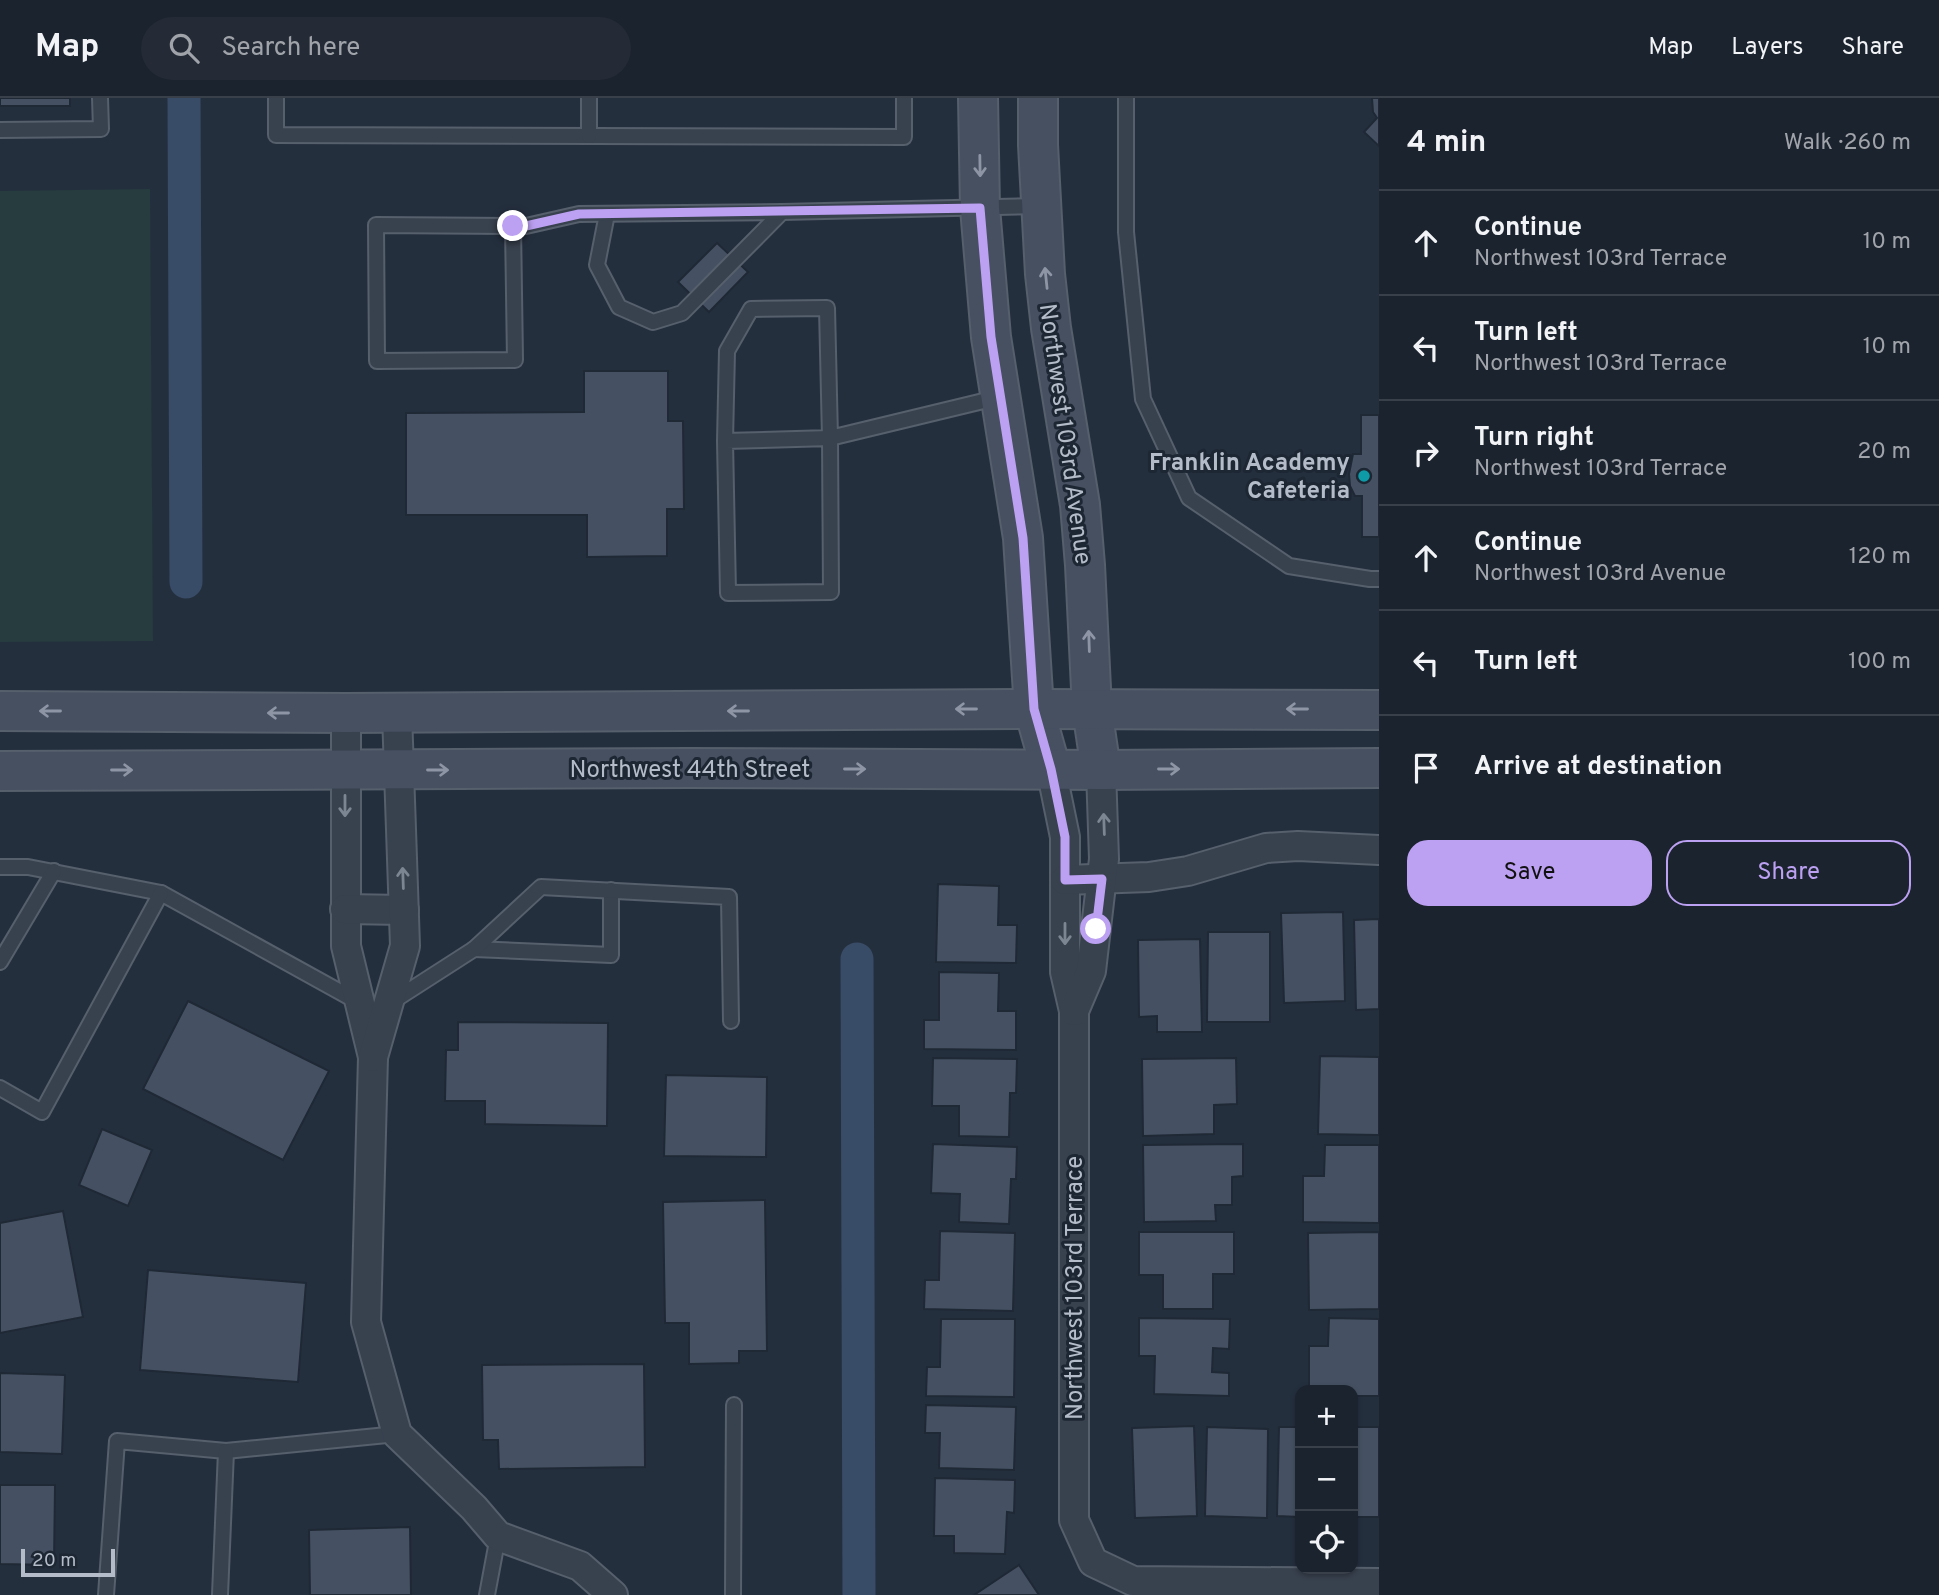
<!DOCTYPE html>
<meta charset="utf-8">
<style>
:root{--surface:#1b232e;--page:#242b36;--text:#f1f3f6;--muted:#a0a4aa;--line:#39404a;--accent:#bca0f2}
body{margin:0;font-family:Overpass,sans-serif;background:var(--page);color:var(--text)}
.controls{position:absolute;right:21px;bottom:21px;display:grid;overflow:hidden;border-radius:14px;box-shadow:0 2px 5px #0004}
.controls button{width:63px;height:63px;display:grid;place-items:center;padding:0;border:0;border-bottom:2px solid var(--line);background:var(--surface);color:var(--text);font:35px sans-serif}
.scale{position:absolute;left:21px;bottom:18px;width:94px;box-sizing:border-box;padding-left:7px;border:4px solid #b4bcc9;border-top:0;font-size:19px;line-height:24px;white-space:nowrap;color:#b4bcc9;-webkit-text-stroke:5px #1d2633;paint-order:stroke}
.stop{position:absolute;width:21px;height:21px;margin:-16px;border:5px solid #bca0f2;border-radius:50%;background:#fff}
.stop.end{background:#bca0f2;border-color:#fff;box-shadow:0 2px 7px #0008}
.list{margin:0;padding:0;list-style:none}
h2{display:flex;justify-content:space-between;align-items:center;height:91px;margin:0;padding:0 28px;font-size:30px}
h2 small{font-size:23px;font-weight:400;color:var(--muted)}
.list li{display:grid;grid-template-columns:46px 1fr auto;gap:21px;align-items:center;box-sizing:border-box;height:105px;padding:0 28px;border-top:2px solid var(--line)}
.list b{display:block;font-size:26px;white-space:nowrap}
.list p{margin:0;font-size:23px;white-space:nowrap;color:var(--muted)}
.list em{font-size:23px;font-style:normal;color:var(--muted)}
.actions{display:flex;gap:14px;padding:21px 28px}
.actions a{flex:1;padding:16px 0;border:2px solid var(--accent);border-radius:21px;text-align:center;font-size:24px;color:var(--accent)}
.actions .main{background:var(--accent);color:#111}
.icon{flex:none;width:38px;height:38px;fill:none;stroke:currentColor;stroke-width:2;stroke-linecap:round;stroke-linejoin:round}
.map{position:relative;flex:none;width:1379px;height:1497px;overflow:hidden}
header{display:flex;align-items:center;gap:42px;box-sizing:border-box;height:98px;padding:0 35px;background:var(--surface);border-bottom:2px solid var(--line)}
header strong{font-size:33px}
nav{display:flex;gap:38px;margin-inline-start:auto;font-size:24px}
.search{width:490px;height:63px;background:var(--page);display:flex;align-items:center;gap:18px;box-sizing:border-box;padding:0 24px;border-radius:38px;color:var(--muted);font-size:26px}
main{display:flex}
aside{flex:1;background:var(--surface)}
.map>svg:first-child{display:block}
</style>
<header>
<strong>Map</strong>
<div class="search"><svg class="icon" aria-label="search" viewBox="0 0 24 24"><circle cx="10" cy="10" r="6"/><path d="M15 15l6 6"/></svg>Search here</div>
<nav><a>Map</a><a>Layers</a><a>Share</a></nav>
</header>
<main>
<div class="map">
<svg width="1379" height="1497" viewBox="0 0 1379 1497">
<rect width="100%" height="100%" fill="#242f3e"/>
<polygon fill="#263c3f" points="150,91 153,543 0,544 0,93"/>
<g fill="none" stroke-linecap="round" stroke-linejoin="round">
<g stroke="#394c67" stroke-width="33">
<polyline points="184,0 186,484"/>
<polyline points="857,861 859,1497"/>
</g>
</g>
<g fill="#455162" stroke="#1f2835" stroke-width="2">
<rect x="0" y="0" width="70" height="8"/>
<polygon points="1372,0 1379,0 1379,48 1364,34 1377,20 1373,14"/>
<polygon points="717,145 748,174 709,214 678,184"/>
<polygon points="584,273 668,273 668,323 683,323 684,411 667,411 667,458 587,459 587,417 406,417 406,315 584,314"/>
<polygon points="1361,317 1379,317 1379,439 1362,439 1362,398 1355,398 1350,388 1349,376 1353,356 1361,356"/>
<polygon points="938,786 999,788 998,827 1017,827 1016,865 936,864"/>
<polygon points="1343,814 1345,903 1284,905 1281,815"/>
<polygon points="1379,821 1379,911 1356,912 1354,822"/>
<polygon points="1208,834 1270,834 1270,924 1207,924"/>
<polygon points="1200,841 1202,934 1157,934 1157,918 1139,919 1138,842"/>
<polygon points="939,874 999,875 998,913 1016,913 1016,952 924,951 924,922 939,922"/>
<polygon points="188,903 329,973 283,1062 143,991"/>
<polygon points="458,924 608,925 607,1028 485,1026 485,1003 445,1003 446,952 458,952"/>
<polygon points="1320,958 1379,959 1379,1037 1318,1036"/>
<polygon points="933,960 1017,961 1016,995 1010,995 1009,1039 959,1038 959,1008 932,1008"/>
<polygon points="1236,960 1237,1006 1214,1007 1214,1036 1143,1038 1142,961"/>
<polygon points="666,977 767,979 766,1059 664,1058"/>
<polygon points="102,1031 152,1052 128,1108 79,1087"/>
<polygon points="933,1046 1017,1049 1016,1081 1011,1081 1009,1126 959,1124 960,1096 931,1095"/>
<polygon points="1243,1046 1243,1078 1232,1079 1232,1107 1215,1107 1216,1123 1144,1124 1143,1047"/>
<polygon points="1325,1047 1379,1047 1379,1125 1303,1124 1303,1078 1324,1078"/>
<polygon points="765,1102 767,1253 739,1253 739,1265 689,1266 689,1225 665,1225 663,1104"/>
<polygon points="63,1113 83,1219 0,1235 0,1125"/>
<polygon points="940,1133 1015,1135 1013,1213 924,1211 925,1182 939,1182"/>
<polygon points="1139,1134 1234,1134 1234,1176 1213,1176 1213,1211 1163,1211 1163,1177 1139,1177"/>
<polygon points="1379,1134 1379,1211 1309,1212 1308,1135"/>
<polygon points="148,1172 306,1185 298,1284 140,1272"/>
<polygon points="1139,1220 1230,1221 1229,1251 1213,1250 1212,1274 1229,1275 1229,1298 1154,1296 1155,1258 1139,1258"/>
<polygon points="1329,1220 1379,1221 1379,1298 1353,1298 1353,1292 1309,1292 1309,1248 1328,1248"/>
<polygon points="941,1221 1015,1221 1014,1299 926,1298 927,1269 940,1269"/>
<polygon points="644,1266 645,1369 499,1371 498,1342 483,1342 482,1267"/>
<polygon points="0,1275 65,1277 62,1356 0,1354"/>
<polygon points="926,1307 1016,1309 1014,1372 939,1370 940,1335 925,1335"/>
<polygon points="1194,1328 1197,1418 1135,1420 1132,1330"/>
<polygon points="1207,1329 1268,1331 1267,1420 1205,1418"/>
<polygon points="1279,1329 1300,1329 1300,1419 1277,1418"/>
<rect x="1353" y="1329" width="26" height="90"/>
<polygon points="935,1380 1015,1382 1014,1415 1007,1414 1005,1456 954,1455 954,1438 934,1438"/>
<polygon points="0,1387 55,1387 54,1467 0,1466"/>
<polygon points="410,1429 411,1497 310,1497 309,1432"/>
<polygon points="1019,1467 1039,1497 974,1497"/>
</g>
<g fill="none" stroke-linecap="round" stroke-linejoin="round">
<defs>
<g id="lane">
<polyline points="276,0 276,37 904,39 904,0"/>
<polyline points="589,0 589,38"/>
<polyline points="1126,0 1126,134 1143,301 1189,400 1289,468 1370,481 1379,481"/>
<polyline points="0,32 101,31 100,0"/>
<polyline points="607,116 597,167 619,209 653,224 682,215 782,114"/>
<polyline points="513,128 515,262 377,263 376,127 526,128 579,116 782,114 1041,108"/>
<polyline points="725,343 830,340 831,494 728,495 725,343 727,253 751,211 827,210 830,340 1000,299"/>
<polyline points="0,769 28,769 161,795 360,905"/>
<polyline points="474,851 611,857 611,792"/>
<polyline points="0,864 54,773"/>
<polyline points="390,905 474,851 541,789 729,799 731,923"/>
<polyline points="0,990 42,1014 161,795"/>
<polyline points="106,1497 117,1343 226,1353 397,1336"/>
<polyline points="220,1497 226,1353"/>
<polyline points="487,1497 498,1438"/>
<polyline points="733,1497 734,1307"/>
</g>
<g id="street">
<polyline points="346,615 346,848 373,959 366,1224 397,1336 474,1410 498,1438 580,1468 613,1497"/>
<polyline points="1051,671 1065,739 1065,874 1074,913 1074,1422 1093,1464 1133,1483 1379,1485"/>
<polyline points="1065,782 1149,779 1188,773 1266,750 1298,748 1379,752"/>
<polyline points="345,811 404,812"/>
<polyline points="1074,913 1091,873 1104,761 1101,672"/>
<polyline points="373,959 405,848 397,615"/>
</g>
<g id="secondary">
<polyline points="978,0 980,110 991,239 1023,440 1034,611 1051,671"/>
<polyline points="1038,0 1038,47 1045,176 1051,230 1080,407 1085,467 1092,611 1101,672"/>
<polyline points="0,613 346,615 1034,611 1379,612"/>
<polyline points="0,673 689,670 1101,672 1379,670"/>
</g>
</defs>
<use href="#lane" stroke="#565f6c" stroke-width="18"/>
<use href="#street" stroke="#565f6c" stroke-width="32"/>
<use href="#secondary" stroke="#565f6c" stroke-width="42"/>
<use href="#lane" stroke="#38414e" stroke-width="14"/>
<use href="#street" stroke="#38414e" stroke-width="28"/>
<use href="#secondary" stroke="#465061" stroke-width="38"/>
</g>
<defs><path id="oneway-shaft" d="M-6 0H5M1.5-3L5.5 0L1.5 3" fill="none" stroke-width="1.6" stroke-linecap="round" stroke-linejoin="round" transform="scale(1.75)"/></defs>
<g stroke="#8e96a5">
<use href="#oneway-shaft" transform="translate(980 68) rotate(89)"/>
<use href="#oneway-shaft" transform="translate(1046 180) rotate(-96)"/>
<use href="#oneway-shaft" transform="translate(1089 543) rotate(-92)"/>
<use href="#oneway-shaft" transform="translate(966 611) rotate(180)"/>
<use href="#oneway-shaft" transform="translate(1297 611) rotate(-180)"/>
<use href="#oneway-shaft" transform="translate(50 613) rotate(-180)"/>
<use href="#oneway-shaft" transform="translate(738 613) rotate(180)"/>
<use href="#oneway-shaft" transform="translate(278 615) rotate(-180)"/>
<use href="#oneway-shaft" transform="translate(855 671)"/>
<use href="#oneway-shaft" transform="translate(1169 671)"/>
<use href="#oneway-shaft" transform="translate(122 672)"/>
<use href="#oneway-shaft" transform="translate(438 672)"/>
</g>
<g stroke="#7c8592">
<use href="#oneway-shaft" transform="translate(345 708) rotate(90)"/>
<use href="#oneway-shaft" transform="translate(1104 726) rotate(-92)"/>
<use href="#oneway-shaft" transform="translate(403 780) rotate(-92)"/>
<use href="#oneway-shaft" transform="translate(1065 836) rotate(90)"/>
</g>
<g fill="none" stroke-linecap="round" stroke-linejoin="round">
<polyline stroke="#bca0f2" stroke-width="9" points="513,128 526,128 579,116 980,110 991,239 1023,440 1034,611 1051,671 1065,739 1065,782 1102,781 1096,831"/>
</g>
<circle fill="#0f9aa8" stroke="#1d2633" stroke-width="2.5" cx="1364" cy="378" r="7"/>
<g text-anchor="middle" stroke-width="6" stroke-linejoin="round" paint-order="stroke">
<g font-size="24" fill="#b4bcc9" stroke="#1d2633">
<text transform="translate(1066 336) rotate(82)" y="8">Northwest 103rd Avenue</text>
<text x="690" y="679">Northwest 44th Street</text>
<text transform="translate(1074 1190) rotate(-90)" y="8">Northwest 103rd Terrace</text>
</g>
<g font-size="24" font-weight="bold" fill="#b4bcc9" stroke="#1d2633" text-anchor="end">
<text x="1350" y="372">Franklin Academy<tspan x="1350" dy="28">Cafeteria</tspan></text>
</g>
</g>
</svg>
<div class="controls">
<button>+</button>
<button>−</button>
<button><svg class="icon" aria-label="locate" viewBox="0 0 24 24"><circle cx="12" cy="12" r="6"/><path d="M12 2v4M12 18v4M2 12h4M18 12h4"/></svg></button>
</div>
<div class="scale">20 m</div>
<div class="stop" style="left:1096px;top:831px"></div>
<div class="stop end" style="left:513px;top:128px"></div>
</div>
<aside>
<h2>4 min<small>Walk · 260 m</small></h2>
<ul class="list">
<li><svg class="icon" aria-label="ahead" viewBox="0 0 24 24"><path d="M12 20V5M6 11l6-6 6 6"/></svg><div><b>Continue</b><p>Northwest 103rd Terrace</p></div><em>10 m</em></li>
<li><svg class="icon" aria-label="left" viewBox="0 0 24 24"><path d="M17 20v-9H6M10 6l-5 5 5 5"/></svg><div><b>Turn left</b><p>Northwest 103rd Terrace</p></div><em>10 m</em></li>
<li><svg class="icon" aria-label="right" viewBox="0 0 24 24"><path d="M7 20v-9h11M14 6l5 5-5 5"/></svg><div><b>Turn right</b><p>Northwest 103rd Terrace</p></div><em>20 m</em></li>
<li><svg class="icon" aria-label="ahead" viewBox="0 0 24 24"><path d="M12 20V5M6 11l6-6 6 6"/></svg><div><b>Continue</b><p>Northwest 103rd Avenue</p></div><em>120 m</em></li>
<li><svg class="icon" aria-label="left" viewBox="0 0 24 24"><path d="M17 20v-9H6M10 6l-5 5 5 5"/></svg><div><b>Turn left</b></div><em>100 m</em></li>
<li><svg class="icon" aria-label="arrive" viewBox="0 0 24 24"><path d="M6 21V4h12l-3 4 3 4H6"/></svg><div><b>Arrive at destination</b></div></li>
</ul>
<div class="actions"><a class="main">Save</a><a>Share</a></div>
</aside>
</main>
